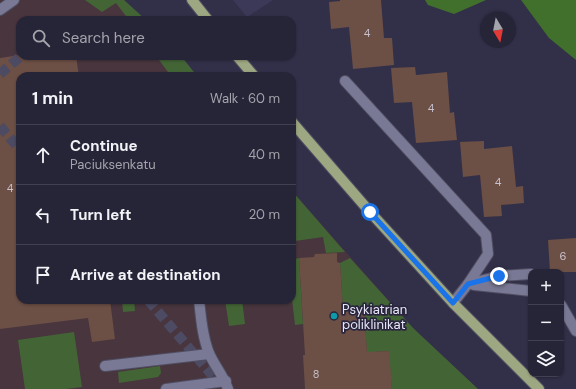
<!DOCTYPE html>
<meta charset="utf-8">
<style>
:root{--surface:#262437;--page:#2e2c3f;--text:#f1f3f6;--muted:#a4a4ad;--line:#424152}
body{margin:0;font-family:"DM Sans",sans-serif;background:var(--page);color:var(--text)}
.controls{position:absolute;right:12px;bottom:12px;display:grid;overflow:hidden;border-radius:8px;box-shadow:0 1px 3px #0004}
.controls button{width:36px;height:36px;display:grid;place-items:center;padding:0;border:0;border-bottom:1px solid var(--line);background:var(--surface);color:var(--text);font:20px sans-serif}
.compass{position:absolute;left:480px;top:12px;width:36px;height:36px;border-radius:50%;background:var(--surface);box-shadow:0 1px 3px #0004;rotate:170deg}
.stop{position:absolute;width:12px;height:12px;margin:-9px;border:3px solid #1a73e8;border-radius:50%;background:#fff}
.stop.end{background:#1a73e8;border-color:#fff;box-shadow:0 1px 4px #0008}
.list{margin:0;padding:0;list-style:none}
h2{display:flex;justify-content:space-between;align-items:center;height:52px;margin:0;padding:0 16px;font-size:17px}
h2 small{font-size:13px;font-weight:400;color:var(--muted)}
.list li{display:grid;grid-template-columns:26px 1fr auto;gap:12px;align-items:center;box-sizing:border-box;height:60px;padding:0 16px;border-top:1px solid var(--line)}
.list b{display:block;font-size:15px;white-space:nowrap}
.list p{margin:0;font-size:13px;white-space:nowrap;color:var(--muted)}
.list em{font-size:13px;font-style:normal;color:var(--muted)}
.icon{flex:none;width:22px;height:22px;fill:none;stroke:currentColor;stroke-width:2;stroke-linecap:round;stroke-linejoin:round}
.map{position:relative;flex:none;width:576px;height:389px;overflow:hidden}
.search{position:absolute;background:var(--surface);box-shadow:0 1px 3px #0004;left:16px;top:16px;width:280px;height:44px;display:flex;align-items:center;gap:10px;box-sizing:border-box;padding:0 14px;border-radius:12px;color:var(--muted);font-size:15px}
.panel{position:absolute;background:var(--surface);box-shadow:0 1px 3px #0004;left:16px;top:72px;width:280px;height:232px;border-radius:12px}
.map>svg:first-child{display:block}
</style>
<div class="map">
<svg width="576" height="389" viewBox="0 0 576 389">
<rect width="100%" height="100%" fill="#323049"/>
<polygon fill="#3c3958" points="233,0 273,0 247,17"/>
<polygon fill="#48353e" points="0,0 124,0 146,20 20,20 20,56 181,56 197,76 20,76 20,300 292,300 292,191 413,328 478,389 0,389"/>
<g fill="#436536">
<polygon points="85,0 124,0 146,20 129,20 116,3 102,12"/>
<polygon points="156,56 181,56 197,76 171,76"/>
<polygon points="292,191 345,252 326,253 323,237 295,241 292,222"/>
<polygon points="299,258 303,324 295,325 292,299 292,260"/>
<polygon points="350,258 413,328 478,389 392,389 388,351 374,352 372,355 367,355 364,306 350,307 343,310 340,263"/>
<polygon points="122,300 134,300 135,311 123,312"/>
<polygon points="225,300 242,300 245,324 229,326"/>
<polygon points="74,332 82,387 66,389 25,389 18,340"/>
<polygon points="160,366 161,373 158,377 119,383 118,372"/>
</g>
<g fill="#41702d">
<polygon points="425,0 486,0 454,14 428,5"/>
<polygon points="521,0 576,0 576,60 549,38"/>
</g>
<g fill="#6c4f45">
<polygon points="340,0 381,0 384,38 392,38 394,65 353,69 349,27 331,29 329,2 340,1"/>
<polygon points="20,55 20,56 76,56 79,76 20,76 20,300 110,300 115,339 92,342 88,318 0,329 0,58"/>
<polygon points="415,67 416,75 447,72 450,113 454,112 457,140 416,143 412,102 394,103 391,68"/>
<polygon points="484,141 484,149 512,146 516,187 523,186 524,203 501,205 502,216 484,217 480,175 463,177 460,142"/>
<polygon points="576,238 576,272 550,272 548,240"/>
<polygon points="337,253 337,262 340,263 343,308 364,306 367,352 389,351 392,389 305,389 303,355 305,355 299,258 314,257 315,254"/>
</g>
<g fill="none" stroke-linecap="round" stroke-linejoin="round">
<g stroke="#4d4b63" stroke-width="10" stroke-dasharray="10 5" stroke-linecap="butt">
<polyline points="0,74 21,56"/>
<polyline points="0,126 20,150"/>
<polyline points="148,300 212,375 225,385"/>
</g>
<defs>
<g id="minor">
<polyline points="0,10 14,0"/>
<polyline points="345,81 486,235 488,254 468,284 453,303"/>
<polyline points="468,284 499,276 531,274"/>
<polyline points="474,285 531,291"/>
<path d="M199 300C201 317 202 336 209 353 214 365 223 375 228 389"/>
<polyline points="561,305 576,331"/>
<polyline points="105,366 209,354"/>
<polyline points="166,389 226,381"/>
</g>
<g id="major">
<polyline points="192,0 208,20"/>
<polyline points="237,56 254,76"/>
<polyline points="292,122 370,212 453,303 539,389"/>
</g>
</defs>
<use href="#minor" stroke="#4f4e62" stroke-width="12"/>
<use href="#major" stroke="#4f4e62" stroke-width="12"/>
<use href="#minor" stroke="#7a7995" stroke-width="10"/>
<use href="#major" stroke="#9da781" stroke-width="10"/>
</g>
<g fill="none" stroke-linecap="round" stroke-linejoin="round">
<polyline stroke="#1a73e8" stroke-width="5" points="370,212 453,303 468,284 499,276"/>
</g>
<circle fill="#0f9aa8" stroke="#29263e" stroke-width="1.5" cx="334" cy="316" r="4"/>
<g text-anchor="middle" stroke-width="3.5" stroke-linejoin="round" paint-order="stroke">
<g font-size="11" fill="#c8c0ca">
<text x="367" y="37">4</text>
<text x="431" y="112">4</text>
<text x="498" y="186">4</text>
<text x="10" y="192">4</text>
<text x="563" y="260">6</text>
<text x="316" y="378">8</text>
</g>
<g font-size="13" fill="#e7e6f6" stroke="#29263e" text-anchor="start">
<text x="342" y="314">Psykiatrian<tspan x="342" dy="15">poliklinikat</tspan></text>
</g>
</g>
</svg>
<div class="controls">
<button>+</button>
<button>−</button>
<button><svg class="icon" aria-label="layers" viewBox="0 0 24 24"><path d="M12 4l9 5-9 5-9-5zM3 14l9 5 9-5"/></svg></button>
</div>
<svg class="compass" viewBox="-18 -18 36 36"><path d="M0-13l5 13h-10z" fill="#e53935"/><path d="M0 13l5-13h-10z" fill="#a4a4ad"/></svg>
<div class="stop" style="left:370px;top:212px"></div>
<div class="stop end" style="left:499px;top:276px"></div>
<div class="search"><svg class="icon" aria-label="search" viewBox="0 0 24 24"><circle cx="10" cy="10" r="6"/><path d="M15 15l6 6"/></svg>Search here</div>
<section class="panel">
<h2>1 min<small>Walk · 60 m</small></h2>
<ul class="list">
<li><svg class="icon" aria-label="ahead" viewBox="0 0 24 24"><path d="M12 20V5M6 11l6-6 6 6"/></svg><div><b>Continue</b><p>Paciuksenkatu</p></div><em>40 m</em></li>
<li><svg class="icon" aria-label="left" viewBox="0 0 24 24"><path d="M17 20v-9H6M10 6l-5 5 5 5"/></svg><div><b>Turn left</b></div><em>20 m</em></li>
<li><svg class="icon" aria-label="arrive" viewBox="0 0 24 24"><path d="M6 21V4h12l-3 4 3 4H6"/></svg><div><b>Arrive at destination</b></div></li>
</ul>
</section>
</div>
